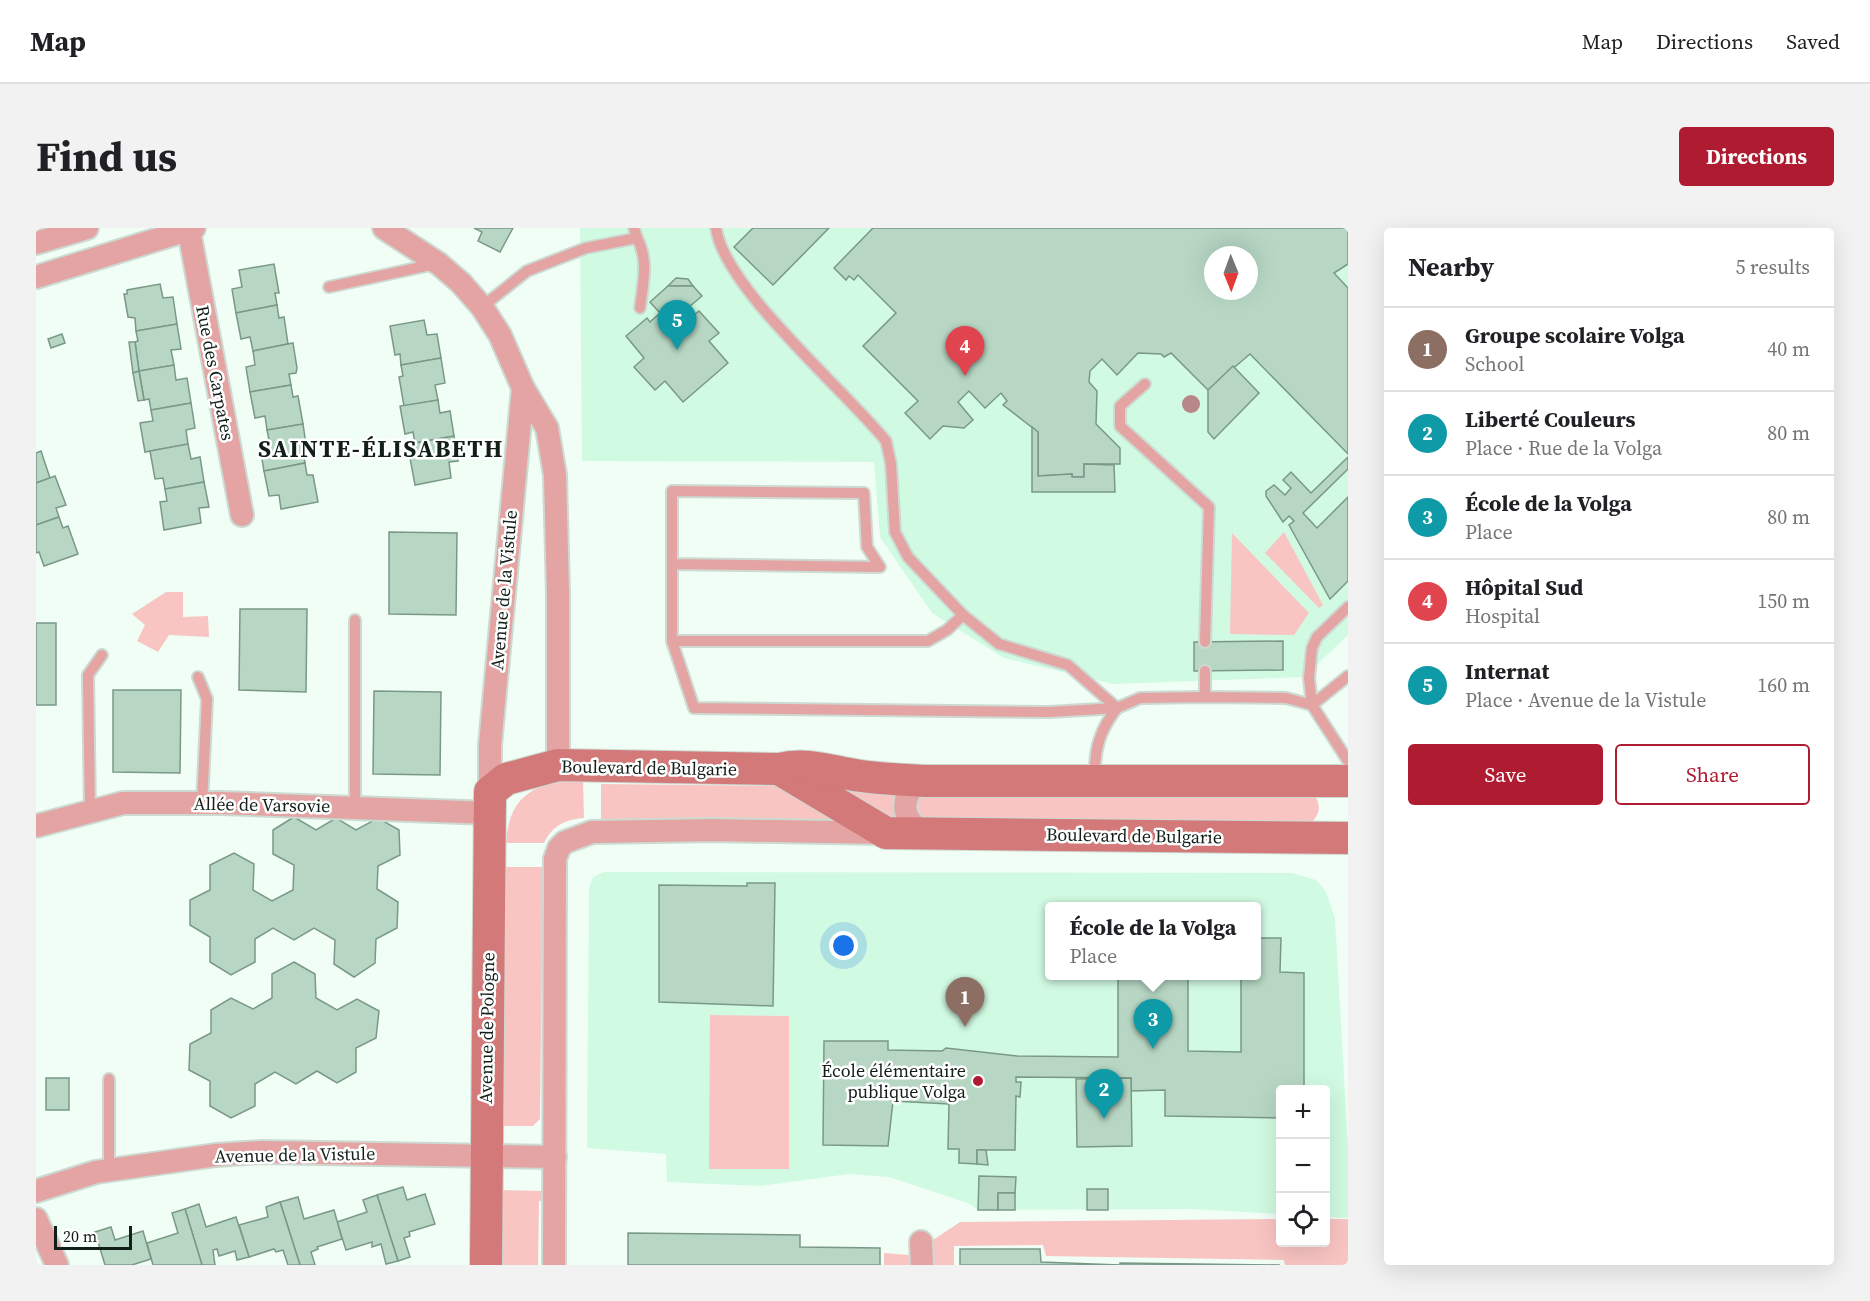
<!DOCTYPE html>
<meta charset="utf-8">
<style>
:root{--surface:#fff;--page:#f2f2f2;--text:#202124;--muted:#757577;--line:#e0e0e0;--accent:#af1c32}
body{margin:0;font-family:"Source Serif 4",serif;background:var(--page);color:var(--text)}
.controls{position:absolute;right:18px;bottom:18px;display:grid;overflow:hidden;border-radius:6px;box-shadow:0 6px 24px #0002}
.controls button{width:54px;height:54px;display:grid;place-items:center;padding:0;border:0;border-bottom:2px solid var(--line);background:var(--surface);color:var(--text);font:30px sans-serif}
.compass{position:absolute;left:1168px;top:18px;width:54px;height:54px;border-radius:50%;background:var(--surface);box-shadow:0 6px 24px #0002;rotate:179deg}
.scale{position:absolute;left:18px;bottom:15px;width:78px;box-sizing:border-box;padding-left:6px;border:3px solid #121e18;border-top:0;font-size:16px;line-height:21px;white-space:nowrap;color:#121e18;-webkit-text-stroke:4px #fff;paint-order:stroke}
.you{position:absolute;left:808px;top:718px;width:21px;height:21px;margin:-15px;border:4px solid #fff;border-radius:50%;background:#1a73e8;box-shadow:0 0 0 9px #1a73e833}
.badge{display:grid;place-items:center;width:39px;height:39px;border-radius:50%;background:var(--accent);color:#fff;font-size:20px;font-weight:700}
.pin{position:absolute;translate:-50% -50px;filter:drop-shadow(0 2px 3px #0008)}
.pin::after{content:'';position:absolute;top:32px;width:21px;height:18px;background:inherit;clip-path:polygon(0 0,100% 0,50% 100%)}
.popup{position:absolute;left:1009px;top:674px;width:216px;height:78px;box-sizing:border-box;display:grid;place-content:center;border-radius:6px;background:var(--surface);filter:drop-shadow(0 2px 4px #0005);font-size:20px;white-space:nowrap;color:var(--muted)}
.popup b{font-size:22px;color:var(--text)}
.popup::after{content:'';position:absolute;left:50%;top:100%;margin-left:-12px;border:12px solid transparent;border-top-color:var(--surface)}
.list{margin:0;padding:0;list-style:none}
h2{display:flex;justify-content:space-between;align-items:center;height:78px;margin:0;padding:0 24px;font-size:26px}
h2 small{font-size:20px;font-weight:400;color:var(--muted)}
.list li{display:grid;grid-template-columns:39px 1fr auto;gap:18px;align-items:center;box-sizing:border-box;height:84px;padding:0 24px;border-top:2px solid var(--line)}
.list b{display:block;font-size:22px;white-space:nowrap}
.list p{margin:0;font-size:20px;white-space:nowrap;color:var(--muted)}
.list em{font-size:20px;font-style:normal;color:var(--muted)}
.actions{display:flex;gap:12px;padding:18px 24px}
.actions a{flex:1;padding:14px 0;border:2px solid var(--accent);border-radius:6px;text-align:center;font-size:21px;color:var(--accent)}
.actions .main{background:var(--accent);color:#fff}
.icon{flex:none;width:33px;height:33px;fill:none;stroke:currentColor;stroke-width:2;stroke-linecap:round;stroke-linejoin:round}
.map{position:relative;flex:none;width:1312px;height:1037px;overflow:hidden;border-radius:6px}
header{display:flex;align-items:center;gap:36px;box-sizing:border-box;height:84px;padding:0 30px;background:var(--surface);border-bottom:2px solid var(--line)}
header strong{font-size:28px}
nav{display:flex;gap:33px;margin-inline-start:auto;font-size:21px}
.intro{display:flex;align-items:center;justify-content:space-between;box-sizing:border-box;height:144px;padding:0 36px}
h1{margin:0;font-size:42px}
.button{padding:15px 27px;border-radius:6px;background:var(--accent);color:#fff;font-size:21px;font-weight:700}
main{display:flex;gap:36px;padding:0 36px}
aside{flex:1;background:var(--surface);border-radius:6px;box-shadow:0 6px 24px #0002}
.map>svg:first-child{display:block}
</style>
<header>
<strong>Map</strong>
<nav><a>Map</a><a>Directions</a><a>Saved</a></nav>
</header>
<div class="intro"><h1>Find us</h1><a class="button">Directions</a></div>
<main>
<div class="map">
<svg width="1312" height="1037" viewBox="0 0 1312 1037">
<rect width="100%" height="100%" fill="#f0fef6"/>
<g fill="#d1fae2" fill-rule="evenodd">
<path d="M544 0H1312V407L1268 449 1077 456 968 430 896 385 844 309 838 234 546 233ZM1177 27H1213V63H1177Z"/>
<path d="M568 644 1256 645 1280 652 1289 662 1299 690 1312 920V990L1290 989V862H1244V986L1154 981 942 982 932 975 853 949 813 946 724 958 631 954 630 926 551 920 553 660 557 649ZM1014 678H1220V748H1014Z"/>
</g>
<g fill="#f9c5c3">
<polygon points="1248,304 1287,377 1283,380 1229,325"/>
<polygon points="1196,305 1273,385 1258,407 1194,406"/>
<polygon points="130,364 147,364 147,389 172,388 173,409 133,407 122,424 101,413 109,397 96,386"/>
<path d="M526 553H547L548 590C530 591 516 598 508 615H470C473 576 488 560 526 553Z"/>
<polygon points="793,553 866,560 862,595"/>
<polygon points="565,556 761,558 810,595 565,593"/>
<path d="M1277 565C1286 576 1284 587 1274 596L885 594 877 574 880 568Z"/>
<polygon points="468,639 507,639 504,891 497,898 466,898"/>
<polygon points="674,787 753,788 753,941 673,941"/>
<polygon points="459,962 509,963 509,972 503,973 502,1037 464,1037"/>
<polygon points="1244,991 1244,1014 1290,1014 1290,991 1312,991 1312,1037 1249,1037 1248,1032 1010,1028 1007,1017 918,1018 918,1037 892,1037 891,1016 924,994"/>
<polygon points="848,1025 873,1027 873,1037 848,1037"/>
</g>
<g fill="#b7d7c4" stroke="#7a9886" stroke-width="1.5" fill-rule="evenodd">
<polygon points="438,0 477,0 464,24 442,13 446,4"/>
<polygon points="717,0 793,0 737,57 698,19"/>
<path d="M837 0H1312V36L1298 45 1312 60V226L1214 126 1172 162 1135 125 1128 129 1125 126 1102 125 1081 147 1066 131 1054 143 1053 154 1061 163 1060 196 1084 220V236H1048V249H1036V246L1002 248V204L967 177 971 173 965 165 949 180 933 163 922 174 937 192 928 200 907 198 894 211 869 185 882 173 827 118 860 85 822 47 818 52 813 48 810 52 798 40ZM1177 27H1213V63H1177Z"/>
<polygon points="238,36 243,65 239,65 241,77 200,85 196,61 206,59 203,42"/>
<polygon points="640,50 652,51 657,58 632,58"/>
<polygon points="124,56 127,70 137,69 141,96 100,103 99,90 92,89 88,66 91,66 91,62"/>
<polygon points="632,58 657,58 666,68 647,84 653,91 663,83 683,105 673,113 692,135 647,174 629,153 619,162 598,139 608,130 590,108 611,90 614,94 624,85 614,74"/>
<polygon points="241,77 243,90 248,89 252,116 217,123 214,109 205,111 200,85"/>
<polygon points="388,92 391,107 401,106 405,130 365,137 364,126 359,127 354,98"/>
<polygon points="141,96 145,121 135,122 138,137 103,143 99,114 102,113 100,103"/>
<polygon points="26,106 29,115 15,120 12,111"/>
<polygon points="93,114 99,114 103,143 97,145"/>
<polygon points="257,115 261,140 260,145 253,146 255,157 214,164 210,139 219,137 217,123"/>
<polygon points="405,130 409,155 399,157 402,172 368,178 363,149 367,148 365,137"/>
<polygon points="138,137 140,152 151,150 155,175 115,182 113,171 108,172 103,143"/>
<polygon points="1197,138 1223,165 1178,211 1172,204 1172,162"/>
<polygon points="103,143 108,172 102,173 97,145"/>
<polygon points="255,157 257,169 262,168 267,196 231,202 229,188 219,190 214,164"/>
<polygon points="402,172 404,185 414,183 418,208 379,215 377,204 369,206 364,178"/>
<polygon points="155,175 159,200 150,202 152,216 109,224 104,195 117,193 115,182"/>
<polygon points="267,196 271,223 267,224 269,235 228,243 224,219 234,217 231,202"/>
<polygon points="996,199 1002,204 1002,248 1036,246 1036,249 1048,249 1048,236 1078,237 1079,264 996,264"/>
<polygon points="418,208 422,233 413,234 415,250 379,257 374,230 381,226 379,215"/>
<polygon points="152,216 155,231 164,229 168,254 129,261 127,250 119,251 114,223"/>
<polygon points="5,223 14,250 0,255 0,225"/>
<polygon points="1312,229 1312,241 1267,285 1281,300 1312,269 1312,353 1294,371 1253,297 1258,293 1253,288 1247,294 1230,268 1230,263 1238,257 1249,267 1255,260 1247,252 1255,244 1275,265"/>
<polygon points="269,235 271,247 277,247 282,274 245,281 243,267 233,268 228,243"/>
<polygon points="19,248 30,277 20,280 23,289 0,297 0,255"/>
<polygon points="168,254 173,279 163,280 165,295 128,302 124,274 131,273 129,261"/>
<polygon points="23,289 27,300 32,298 42,326 8,338 3,324 0,325 0,297"/>
<polygon points="353,304 421,305 420,387 353,386"/>
<polygon points="204,381 271,381 270,464 203,462"/>
<rect x="0" y="395" width="20" height="82"/>
<polygon points="1247,413 1247,442 1158,443 1158,414"/>
<polygon points="77,462 145,462 144,545 77,544"/>
<polygon points="338,463 405,464 404,547 337,546"/>
<polygon points="258,589 280,602 300,590 320,602 342,590 363,602 364,627 342,638 341,661 362,674 361,700 340,711 339,735 318,749 298,736 299,712 278,700 258,712 237,700 219,711 219,734 195,747 174,734 174,709 154,697 154,672 174,662 174,637 198,625 218,636 217,662 236,673 257,662 258,637 237,626 237,602"/>
<polygon points="711,655 739,655 737,778 623,774 623,657 711,658"/>
<polygon points="1220,710 1245,710 1244,744 1268,745 1268,862 1244,862 1244,890 1129,888 1129,862 1095,863 1095,850 980,849 980,854 985,854 984,869 980,868 979,922 941,922 941,936 923,935 923,921 912,921 913,876 857,873 852,918 787,917 788,813 852,813 852,822 906,823 910,820 981,828 1082,829 1082,748 1152,748 1152,823 1205,824 1205,748 1220,748"/>
<polygon points="258,734 279,746 280,770 301,782 321,771 343,783 340,810 320,820 320,844 301,855 281,843 260,856 239,844 219,856 219,878 195,890 174,878 174,853 153,842 154,816 175,805 175,782 195,770 217,781 236,770 236,746"/>
<rect x="10" y="850" width="23" height="32"/>
<polygon points="1095,850 1096,918 1041,919 1040,851"/>
<polygon points="941,922 950,922 952,937 941,936"/>
<polygon points="943,948 980,949 979,965 962,965 962,982 942,982"/>
<polygon points="367,959 371,972 389,966 399,996 373,1004 374,1008 368,1010 374,1029 362,1033 341,967"/>
<rect x="1051" y="961" width="21" height="21"/>
<rect x="962" y="965" width="17" height="17"/>
<polygon points="341,967 362,1033 350,1036 345,1016 336,1019 336,1014 310,1022 301,994 331,984 327,972"/>
<polygon points="262,969 268,991 298,982 306,1011 281,1019 282,1021 275,1024 279,1037 264,1037 244,974"/>
<polygon points="244,974 264,1037 252,1037 247,1022 240,1024 238,1021 213,1029 203,997 232,989 230,979"/>
<polygon points="163,976 170,999 200,989 213,1029 201,1032 199,1023 183,1028 181,1021 177,1022 179,1037 166,1037 149,981"/>
<polygon points="149,981 166,1037 117,1037 111,1015 142,1005 136,985"/>
<polygon points="75,999 79,1012 107,1003 115,1031 96,1037 69,1037 59,1004"/>
<polygon points="592,1005 764,1007 764,1019 844,1020 844,1037 592,1037"/>
<polygon points="924,1021 1004,1021 1005,1034 1084,1037 924,1037"/>
<polygon points="1084,1035 1244,1037 1084,1037"/>
</g>
<g fill="none" stroke-linecap="round" stroke-linejoin="round">
<defs>
<g id="lane">
<path d="M680 0C688 60 809 162 850 213L855 236 859 304 872 329 927 387 963 416 1032 437 1081 480"/>
<path d="M601 10C613 32 607 55 604 80"/>
<polyline points="293,59 399,36"/>
<polyline points="446,79 491,43 550,20 601,10 598,0"/>
<polyline points="1109,156 1084,178 1084,198 1173,279 1169,414"/>
<polyline points="1312,379 1281,409 1276,420 1273,450 1276,477 1312,533"/>
<polyline points="927,387 911,402 892,413 636,413 658,480 1013,484 1081,480 1104,470 1169,469 1250,470 1276,477"/>
<polyline points="636,413 636,263 828,265 831,319 844,339 636,336"/>
<polyline points="162,449 171,471 166,576"/>
<polyline points="1169,469 1169,443"/>
<polyline points="1276,477 1312,448"/>
<path d="M1059 549C1058 522 1064 501 1081 480"/>
<polyline points="319,580 319,392"/>
<polyline points="54,584 52,447 66,427"/>
<polyline points="73,942 73,851"/>
</g>
<g id="street">
<polyline points="348,0 403,36 425,55 446,79 464,107 487,160 511,200 519,247 522,366 522,537"/>
<polyline points="153,3 206,287"/>
<polyline points="0,15 51,0"/>
<polyline points="0,49 158,0"/>
<polyline points="454,564 454,517 487,160"/>
<polyline points="0,598 87,575 186,575 454,585"/>
<path d="M884 604C868 589 864 577 877 558L890 553"/>
<polyline points="0,963 60,944 180,927 225,924 519,929"/>
<polyline points="0,991 21,1037"/>
<polyline points="885,1014 886,1037"/>
<polyline points="518,1037 519,631 523,620 529,614 556,604 677,602 849,605"/>
</g>
<g id="secondary">
<polyline points="743,541 850,605 1312,610"/>
<path d="M450 1037 454 564 470 551 522 537 743 541C772 534 796 544 825 548 847 551 869 552 890 553H1312"/>
</g>
</defs>
<use href="#lane" stroke="#ccdad2" stroke-width="14"/>
<use href="#street" stroke="#ccdad2" stroke-width="26"/>
<use href="#secondary" stroke="#ccdad2" stroke-width="34"/>
<use href="#lane" stroke="#e3a4a3" stroke-width="10"/>
<use href="#street" stroke="#e3a4a3" stroke-width="22"/>
<use href="#secondary" stroke="#d37979" stroke-width="32"/>
</g>
<circle fill="#b88788" cx="1155" cy="176" r="9"/>
<circle fill="#af1c32" stroke="#fff" stroke-width="2" cx="942" cy="853" r="6"/>
<g text-anchor="middle" stroke-width="5" stroke-linejoin="round" paint-order="stroke">
<g font-size="18" fill="#121e18" stroke="#fff">
<text transform="translate(179 145) rotate(79)" y="6">Rue des Carpates</text>
<text transform="translate(468 362) rotate(-85)" y="6">Avenue de la Vistule</text>
<text transform="translate(613 540) rotate(1)" y="6">Boulevard de Bulgarie</text>
<text transform="translate(226 577) rotate(1)" y="6">Allée de Varsovie</text>
<text transform="translate(1098 608) rotate(1)" y="6">Boulevard de Bulgarie</text>
<text transform="translate(451 800) rotate(-89)" y="6">Avenue de Pologne</text>
<text transform="translate(259 927) rotate(-1)" y="6">Avenue de la Vistule</text>
</g>
<g font-size="18" fill="#121e18" stroke="#fff" text-anchor="end">
<text x="930" y="849">École élémentaire<tspan x="930" dy="21">publique Volga</tspan></text>
</g>
<g font-size="24" font-weight="bold" letter-spacing="1.5" fill="#121e18" stroke="#fff">
<text x="345" y="229">SAINTE-ÉLISABETH</text>
</g>
</g>
</svg>
<div class="controls">
<button>+</button>
<button>−</button>
<button><svg class="icon" aria-label="locate" viewBox="0 0 24 24"><circle cx="12" cy="12" r="6"/><path d="M12 2v4M12 18v4M2 12h4M18 12h4"/></svg></button>
</div>
<svg class="compass" viewBox="-18 -18 36 36"><path d="M0-13l5 13h-10z" fill="#e53935"/><path d="M0 13l5-13h-10z" fill="#757577"/></svg>
<div class="scale">20 m</div>
<div class="you"></div>
<div class="pin badge" style="left:929px;top:799px;background:#8d6e63">1</div>
<div class="pin badge" style="left:1068px;top:891px;background:#0f9aa8">2</div>
<div class="pin badge" style="left:1117px;top:821px;background:#0f9aa8">3</div>
<div class="popup"><b>École de la Volga</b>Place</div>
<div class="pin badge" style="left:929px;top:148px;background:#e0444e">4</div>
<div class="pin badge" style="left:641px;top:122px;background:#0f9aa8">5</div>
</div>
<aside>
<h2>Nearby<small>5 results</small></h2>
<ul class="list">
<li><span class="badge" style="background:#8d6e63">1</span><div><b>Groupe scolaire Volga</b><p>School</p></div><em>40 m</em></li>
<li><span class="badge" style="background:#0f9aa8">2</span><div><b>Liberté Couleurs</b><p>Place · Rue de la Volga</p></div><em>80 m</em></li>
<li><span class="badge" style="background:#0f9aa8">3</span><div><b>École de la Volga</b><p>Place</p></div><em>80 m</em></li>
<li><span class="badge" style="background:#e0444e">4</span><div><b>Hôpital Sud</b><p>Hospital</p></div><em>150 m</em></li>
<li><span class="badge" style="background:#0f9aa8">5</span><div><b>Internat</b><p>Place · Avenue de la Vistule</p></div><em>160 m</em></li>
</ul>
<div class="actions"><a class="main">Save</a><a>Share</a></div>
</aside>
</main>
